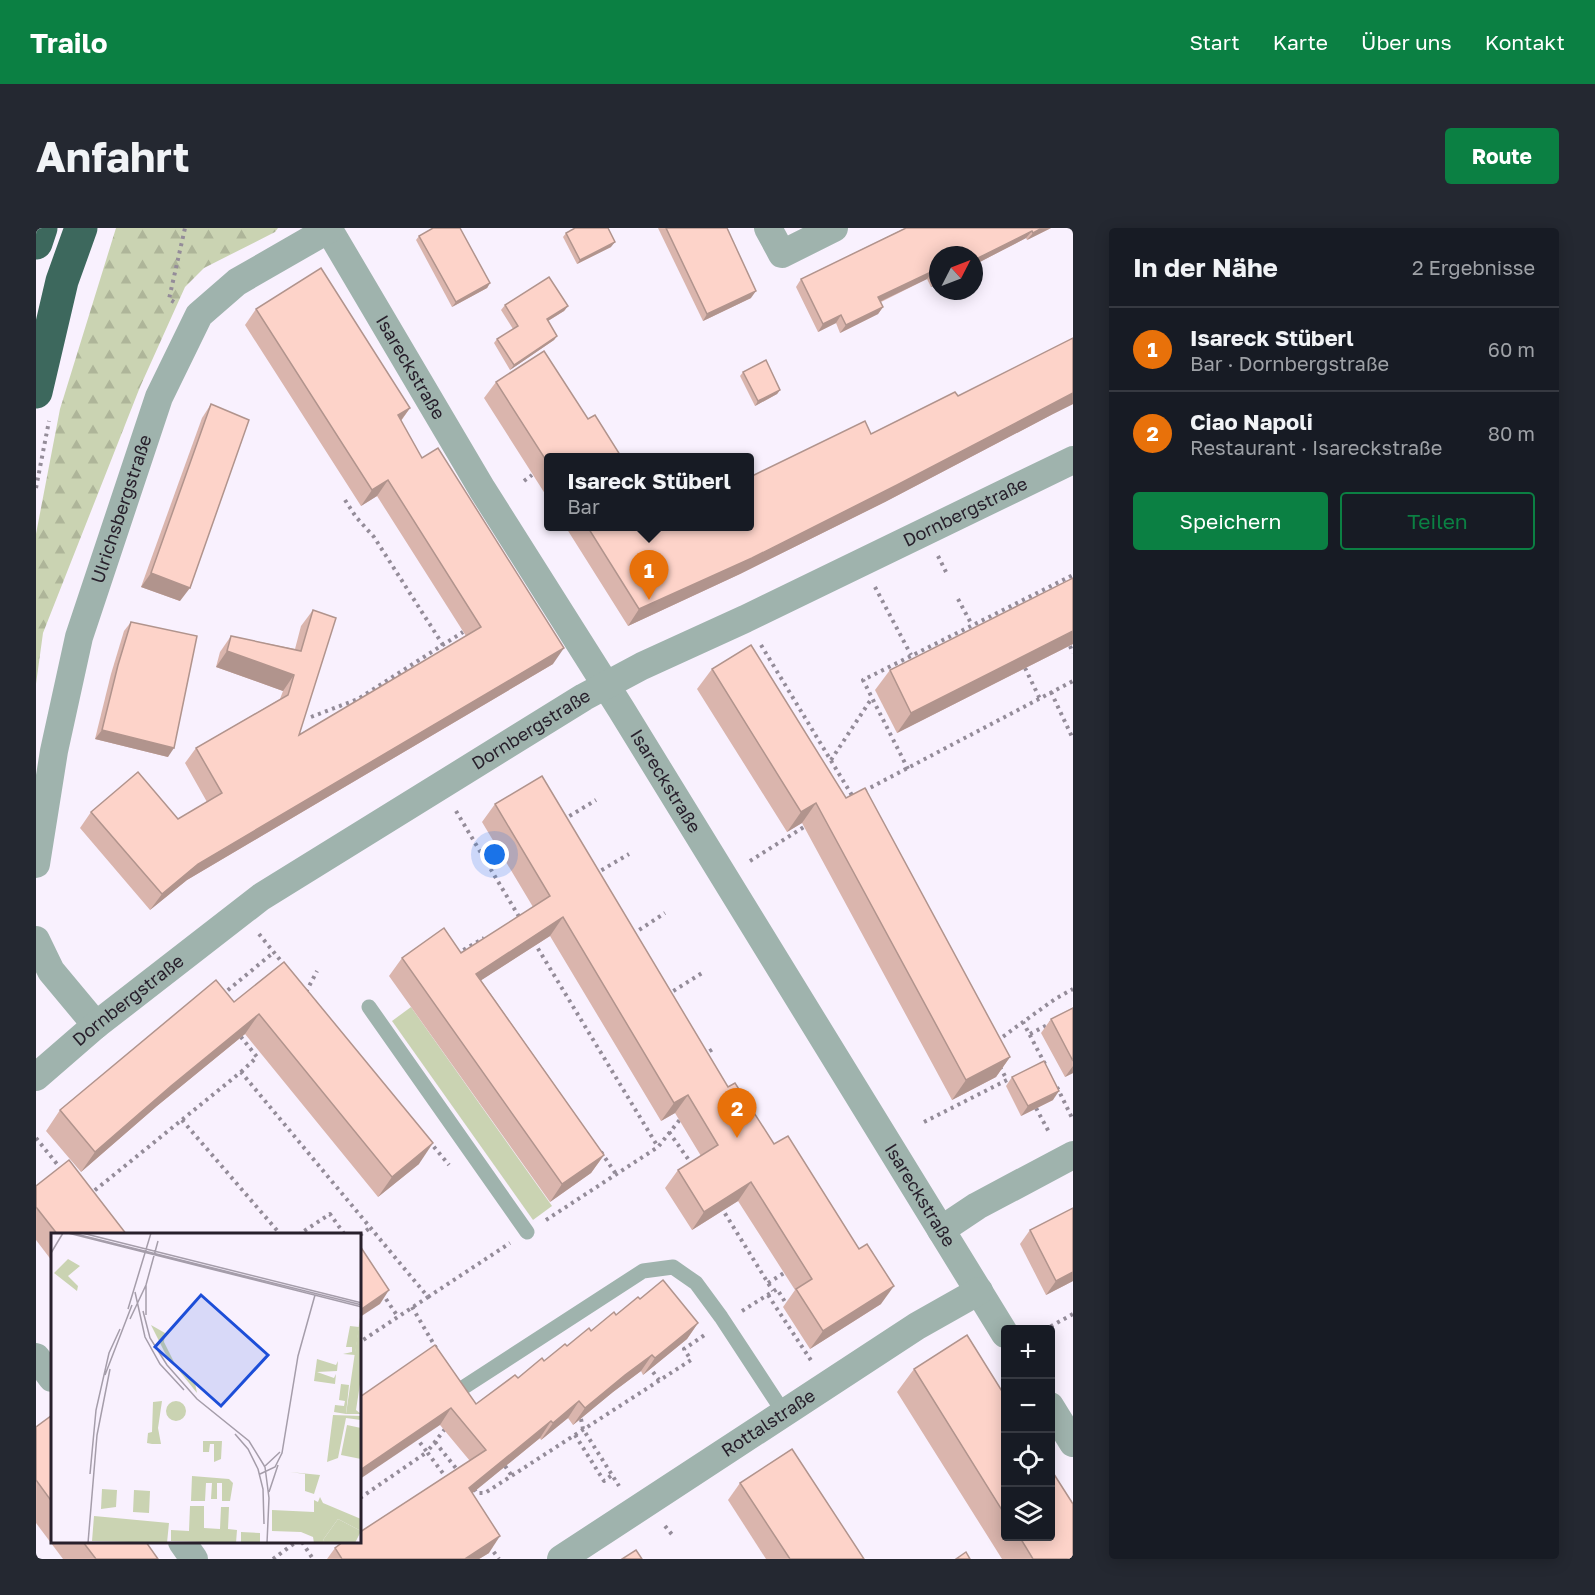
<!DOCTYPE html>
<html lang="de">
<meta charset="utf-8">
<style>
:root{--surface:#171b24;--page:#242831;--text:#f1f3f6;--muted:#9ea1a6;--line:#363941;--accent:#0b8043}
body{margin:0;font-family:"Golos Text",sans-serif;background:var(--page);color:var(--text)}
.controls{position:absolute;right:18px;bottom:18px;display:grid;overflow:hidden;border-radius:6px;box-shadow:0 3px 15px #0003}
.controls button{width:54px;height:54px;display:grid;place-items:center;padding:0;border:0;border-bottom:2px solid var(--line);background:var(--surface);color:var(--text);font:30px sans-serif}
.compass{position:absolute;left:893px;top:18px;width:54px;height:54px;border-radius:50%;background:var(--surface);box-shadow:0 3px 15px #0003;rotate:48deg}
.you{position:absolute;left:459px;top:627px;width:21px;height:21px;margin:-15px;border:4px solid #fff;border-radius:50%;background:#1a73e8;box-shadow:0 0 0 9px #1a73e833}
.badge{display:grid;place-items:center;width:39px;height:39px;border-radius:50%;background:var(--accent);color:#fff;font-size:20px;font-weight:700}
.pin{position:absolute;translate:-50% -50px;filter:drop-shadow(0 2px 3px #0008)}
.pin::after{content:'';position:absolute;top:32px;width:21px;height:18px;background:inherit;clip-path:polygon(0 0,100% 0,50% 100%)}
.popup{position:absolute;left:508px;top:225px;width:210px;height:78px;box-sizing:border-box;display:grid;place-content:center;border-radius:6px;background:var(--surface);filter:drop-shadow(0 2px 4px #0005);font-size:20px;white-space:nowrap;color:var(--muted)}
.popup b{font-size:22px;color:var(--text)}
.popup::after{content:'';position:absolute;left:50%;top:100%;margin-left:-12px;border:12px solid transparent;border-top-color:var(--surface)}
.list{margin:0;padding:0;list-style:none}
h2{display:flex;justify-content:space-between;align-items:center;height:78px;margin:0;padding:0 24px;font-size:26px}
h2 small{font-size:20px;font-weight:400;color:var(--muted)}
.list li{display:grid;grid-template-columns:39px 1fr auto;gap:18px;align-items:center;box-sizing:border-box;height:84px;padding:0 24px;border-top:2px solid var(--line)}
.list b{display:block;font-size:22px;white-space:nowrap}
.list p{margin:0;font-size:20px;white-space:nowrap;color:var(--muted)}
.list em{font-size:20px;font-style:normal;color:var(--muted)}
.actions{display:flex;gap:12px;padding:18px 24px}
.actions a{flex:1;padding:14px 0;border:2px solid var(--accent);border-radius:6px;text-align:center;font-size:21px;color:var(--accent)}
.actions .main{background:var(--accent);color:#fff}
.icon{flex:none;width:33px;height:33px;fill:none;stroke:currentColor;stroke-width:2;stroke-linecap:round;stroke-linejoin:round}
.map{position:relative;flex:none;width:1037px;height:1331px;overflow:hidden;border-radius:6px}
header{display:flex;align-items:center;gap:36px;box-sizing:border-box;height:84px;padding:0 30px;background:var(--accent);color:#fff}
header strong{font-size:28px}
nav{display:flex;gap:33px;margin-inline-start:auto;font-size:21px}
.intro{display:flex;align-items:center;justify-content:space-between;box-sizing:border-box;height:144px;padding:0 36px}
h1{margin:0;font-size:42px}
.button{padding:15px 27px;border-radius:6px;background:var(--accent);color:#fff;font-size:21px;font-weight:700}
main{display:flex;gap:36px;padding:0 36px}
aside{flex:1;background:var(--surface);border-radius:6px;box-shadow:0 3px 15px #0003}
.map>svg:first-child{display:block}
</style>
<header>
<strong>Trailo</strong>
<nav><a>Start</a><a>Karte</a><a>Über uns</a><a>Kontakt</a></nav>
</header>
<div class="intro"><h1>Anfahrt</h1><a class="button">Route</a></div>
<main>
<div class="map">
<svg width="1037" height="1331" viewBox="0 0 1037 1331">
<defs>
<pattern id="forest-firs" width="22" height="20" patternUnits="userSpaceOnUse" patternTransform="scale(1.5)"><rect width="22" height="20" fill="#cad3b2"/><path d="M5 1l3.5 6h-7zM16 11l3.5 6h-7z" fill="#aeb599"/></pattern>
</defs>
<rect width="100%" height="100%" fill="#f9f1fe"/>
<polygon fill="#cad3b2" points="375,779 516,978 497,992 356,793"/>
<polygon fill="url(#forest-firs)" points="80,0 242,0 239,4 168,40 149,59 104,159 7,405 0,456 0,306 24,181"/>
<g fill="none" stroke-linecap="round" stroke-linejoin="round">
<g stroke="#948c99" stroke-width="4" stroke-dasharray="3 4.5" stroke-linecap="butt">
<polyline points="138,74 133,71 149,0"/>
<polyline points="488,253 496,247"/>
<polyline points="0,260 13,193"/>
<polyline points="309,272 320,289 338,309 407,417"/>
<polyline points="902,328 910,344"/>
<polyline points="839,359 875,427"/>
<polyline points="922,371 936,397"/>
<polyline points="725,417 817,569"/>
<polyline points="1034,418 1037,425"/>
<polyline points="989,440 1004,471"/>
<polyline points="1015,464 1037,511"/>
<polyline points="275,489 322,471 427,404"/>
<polyline points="795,532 836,470"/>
<polyline points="872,541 827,452 1037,347"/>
<polyline points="828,563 1037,453"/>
<polyline points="420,583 485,692"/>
<polyline points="527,592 560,572"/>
<polyline points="714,633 771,597"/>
<polyline points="559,646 593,626"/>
<polyline points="223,706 249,738"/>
<polyline points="597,706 629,685"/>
<polyline points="498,714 622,919"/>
<polyline points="426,727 424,724 448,710"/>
<polyline points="270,764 281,743"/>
<polyline points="186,767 238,724"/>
<polyline points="631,767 666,745"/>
<polyline points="994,806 1015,795"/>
<polyline points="961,813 987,794"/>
<polyline points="667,827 677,821"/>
<polyline points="1009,836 987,794 1019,771 1037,761"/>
<polyline points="205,844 221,829 205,809"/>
<polyline points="1021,859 1037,892"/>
<polyline points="1000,880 1014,906"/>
<polyline points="146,892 245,1007"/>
<polyline points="888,894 971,852 964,839"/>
<polyline points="633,904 657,938"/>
<polyline points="0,910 25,941"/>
<polyline points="393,913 413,937"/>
<polyline points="565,924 580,946"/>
<polyline points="53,967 205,844 392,1069 324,1114"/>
<polyline points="685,979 737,1063"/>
<polyline points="510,992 622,919 646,889"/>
<polyline points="262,1007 294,986 309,1007"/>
<polyline points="324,1007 334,1000"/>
<polyline points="732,1055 748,1045"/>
<polyline points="732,1067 776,1134"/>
<polyline points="392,1069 474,1015"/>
<polyline points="350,1071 362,1089"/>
<polyline points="376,1079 400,1120"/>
<polyline points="706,1083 741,1061 751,1077"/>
<polyline points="1008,1102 1037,1086"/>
<polyline points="617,1144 623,1152"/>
<polyline points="545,1191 547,1201 583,1258"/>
<polyline points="409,1201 391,1224 412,1252"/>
<polyline points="539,1207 568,1253 576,1247"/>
<polyline points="399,1214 423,1244"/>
<polyline points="469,1238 476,1248"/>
<polyline points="438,1261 441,1265 449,1265 655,1132 648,1121 670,1106"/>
<polyline points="324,1270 391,1224 382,1212"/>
<polyline points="629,1298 638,1309"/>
<polyline points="266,1314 277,1331"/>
<polyline points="452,1319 457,1323 463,1331"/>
<polyline points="237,1331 260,1314"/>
</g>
<g stroke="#9fb3ad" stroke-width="15">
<polyline points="333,779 491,1004"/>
<polyline points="425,1161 607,1043 637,1039 660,1055 685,1089 748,1185"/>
</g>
<g stroke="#9fb3ad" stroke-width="28">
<path id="s1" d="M292 0 446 261 585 481 969 1106"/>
<polyline points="732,0 746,26 798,0"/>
<path id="s2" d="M0 636 18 523 43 409 123 169 163 87 201 54 293 1"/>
<polyline points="0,712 15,743 60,797"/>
<path id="s3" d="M0 849 60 797 225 669 548 469 606 438 709 391 1037 232"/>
<polyline points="905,1002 941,978 1037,927"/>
<polyline points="0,1129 16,1150"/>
<polyline points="1014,1178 1037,1215"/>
<polyline points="146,1314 158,1331"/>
<path id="s4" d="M525 1331 881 1098 943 1063"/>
</g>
<g stroke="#3d685d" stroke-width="33">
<polyline points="0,15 5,0"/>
<polyline points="0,164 26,53 45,0"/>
</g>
</g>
<g fill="#dab5ad">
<polygon points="622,0 691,0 715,70 667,93"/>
<polygon points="869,0 1015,0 991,12 990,10 938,37 938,27 902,27 902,56 895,59 891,51 845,74 847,79 842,86 804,105 800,95 782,104 760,59 765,51"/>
<polygon points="530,5 575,19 541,36 527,9"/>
<polygon points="383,8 454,55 451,60 416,79 380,12"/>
<polygon points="469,77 532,78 528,83 512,93 521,108 518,112 474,142 458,115 461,111 477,101 465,82"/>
<polygon points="220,81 374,180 365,193 386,230 517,436 151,652 114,682 44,600 55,584 142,591 171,574 149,535 160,520 244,471 247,463 180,439 184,424 195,408 259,421 265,398 277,382 263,507 430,408 341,268 325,278 209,97"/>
<polygon points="1037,110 1037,176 1017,186 849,274 704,346 592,398 529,298 714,298 835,206 922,168"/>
<polygon points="707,144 744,162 741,166 719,178 704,148"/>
<polygon points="460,154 552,191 513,230 513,272 448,170"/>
<polygon points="175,176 144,373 105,359 166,190"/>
<polygon points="1037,350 1037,416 861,505 839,462 854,442"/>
<polygon points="95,394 132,529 59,511 75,446 88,403"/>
<polygon points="676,441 810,570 974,829 960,849 916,872 766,595 751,604 661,461"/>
<polygon points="459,576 738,916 845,1076 774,1121 747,1079 759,1062 702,973 656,1002 629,960 642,942 665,928 639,885 625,893 514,708 445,752 568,927 555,945 514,974 353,748 366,730 425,725 497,679 446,594"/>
<polygon points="248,734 383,936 342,969 209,806 121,878 45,944 10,903 24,882 198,774"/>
<polygon points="1037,779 1037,845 1029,849 1005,805 1015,791 1036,780"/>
<polygon points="976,849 1017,872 985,888 970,858"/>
<polygon points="0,958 91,1007 16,1007 16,1033 0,1012"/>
<polygon points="994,1002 1037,1053 1010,1067 984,1016"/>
<polygon points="604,1071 662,1095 651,1111 607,1147 605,1143 577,1164 537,1197 532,1190 505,1212 504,1210 436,1265 453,1325 443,1331 291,1331 299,1320 434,1233 404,1197 324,1169 440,1176 482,1150"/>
<polygon points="878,1141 969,1168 969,1308 1014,1308 1037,1331 966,1331 861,1164"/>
<polygon points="16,1190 16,1314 110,1314 122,1331 27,1331 0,1295 0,1199"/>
<polygon points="704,1255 828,1331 730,1331 692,1272"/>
</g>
<g fill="#b1948d">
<polygon points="1006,0 1015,0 991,12 997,5"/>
<polygon points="996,3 990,10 938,37 938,32"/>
<polygon points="579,14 575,19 541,36 544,32"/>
<polygon points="897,43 891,51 837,77 842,69"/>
<polygon points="901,51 902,51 902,56 895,59"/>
<polygon points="454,55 451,60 416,79 420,74"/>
<polygon points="720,63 715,70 667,93 671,86"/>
<polygon points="532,78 528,83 507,96 511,91"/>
<polygon points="847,79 842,86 804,105 810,97"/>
<polygon points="805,87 800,95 782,104 787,96"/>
<polygon points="521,108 518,112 474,142 478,137"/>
<polygon points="744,162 741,166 719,178 722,173"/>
<polygon points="1037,165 1037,176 1017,186 849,274 704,346 592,398 603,381"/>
<polygon points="374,180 363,195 362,187"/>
<polygon points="352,252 341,268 325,278 336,262"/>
<polygon points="115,345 154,360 144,373 105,359"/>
<polygon points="1037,403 1037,416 861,505 875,485"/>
<polygon points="528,420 517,436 151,652 114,682 126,666 162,636"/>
<polygon points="191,423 258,447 247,463 180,439"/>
<polygon points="66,502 138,520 132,529 59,511"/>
<polygon points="780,575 766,595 751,604 765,584"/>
<polygon points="527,689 514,708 427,764 440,746"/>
<polygon points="223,786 209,806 121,878 45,944 59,924 135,858"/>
<polygon points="974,829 960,849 916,872 930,852"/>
<polygon points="1037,838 1037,845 1029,849"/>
<polygon points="1023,863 1017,872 985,888 992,878"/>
<polygon points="652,867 639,885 625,893 638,875"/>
<polygon points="397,915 383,936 342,969 356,949"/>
<polygon points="568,927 555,945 514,974 526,956"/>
<polygon points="715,954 702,973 656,1002 668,984"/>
<polygon points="1037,1044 1037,1053 1010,1067 1020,1053"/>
<polygon points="858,1058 845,1076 774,1121 787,1103"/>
<polygon points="353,1062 344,1076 324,1089 324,1082"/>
<polygon points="662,1095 651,1111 607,1147 619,1130"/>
<polygon points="616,1127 605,1143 577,1164 537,1197 549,1180 589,1147"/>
<polygon points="543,1173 532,1190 505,1212 517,1195"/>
<polygon points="415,1180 404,1197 324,1251 324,1242"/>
<polygon points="515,1193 504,1210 422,1277 433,1260"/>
<polygon points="464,1308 453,1325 443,1331 429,1331"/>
</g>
<g fill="#fdd3c9" stroke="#b1948d" stroke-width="1.5">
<polygon points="397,0 424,0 454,55 420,74 383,8"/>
<polygon points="539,0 572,0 579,14 544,32 530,5"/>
<polygon points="630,0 691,0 720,63 671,86"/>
<polygon points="870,0 1006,0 997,5 996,3 938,32 938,27 902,27 902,51 901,51 897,43 842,69 847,79 810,97 805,87 787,96 765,51"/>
<polygon points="285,40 374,180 362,187 386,230 402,220 528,420 162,636 126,666 55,584 102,544 142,591 186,565 160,520 252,467 258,447 191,423 195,408 265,423 277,382 300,390 263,507 445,399 352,252 336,262 220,81"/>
<polygon points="513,49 532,78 511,91 521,108 478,137 461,111 482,98 469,77"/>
<polygon points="1037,110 1037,165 861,257 716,330 603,381 551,298 714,298 714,249 829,193 835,206 919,164 922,168"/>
<polygon points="508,123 552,191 559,187 586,230 513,230 513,237 460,154"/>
<polygon points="730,132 744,162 722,173 707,144"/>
<polygon points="175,176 213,192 154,360 115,345"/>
<polygon points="1037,350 1037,403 875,485 854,442"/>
<polygon points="95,394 161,408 138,520 66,502 82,437"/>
<polygon points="715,417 810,570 829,560 974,829 930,852 780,575 765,584 676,441"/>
<polygon points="506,548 692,859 699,855 738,916 752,908 823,1021 831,1016 858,1058 787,1103 760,1061 776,1051 715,954 668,984 642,942 682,917 652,867 638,875 527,689 440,746 568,927 526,956 366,730 408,700 425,725 514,668 459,576"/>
<polygon points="248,734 397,915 356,949 223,786 135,858 59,924 24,882 180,752 198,774"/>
<polygon points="1037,780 1037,833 1015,791"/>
<polygon points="1008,833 1023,863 992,878 976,849"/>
<polygon points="33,932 91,1007 22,1007 0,979 0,958"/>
<polygon points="1037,980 1037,1044 1020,1053 994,1002"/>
<polygon points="324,1018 353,1062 324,1082"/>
<polygon points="627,1052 662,1095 619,1130 616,1127 589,1147 549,1180 543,1173 517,1195 515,1193 433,1260 464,1308 429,1331 306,1331 299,1320 307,1314 324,1314 324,1304 450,1222 415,1180 324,1242 324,1169 399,1117 440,1176 479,1147 482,1150 506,1130 508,1133 529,1116 531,1118 553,1100 555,1103 578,1084 580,1087 602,1069 604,1071"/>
<polygon points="931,1107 969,1168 969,1287 878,1141"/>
<polygon points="15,1188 16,1190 16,1274 0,1252 0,1199"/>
<polygon points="756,1221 828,1331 754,1331 704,1255"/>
<polygon points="1014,1240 1037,1276 1037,1329 1034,1331 997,1331 983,1308 1014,1308"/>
<polygon points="47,1314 110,1314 122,1331 60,1331"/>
<polygon points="600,1322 606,1331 586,1331"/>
<polygon points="930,1324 934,1331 920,1331"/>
</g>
<g text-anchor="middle" stroke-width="4.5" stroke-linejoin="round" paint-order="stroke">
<g font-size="18" fill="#28202c" stroke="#f9f1fe">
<text dy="6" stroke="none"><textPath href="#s1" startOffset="162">Isareckstraße</textPath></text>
<text dy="6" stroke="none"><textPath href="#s2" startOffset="366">Ulrichsbergstraße</textPath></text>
<text dy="6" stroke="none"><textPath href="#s3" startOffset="1092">Dornbergstraße</textPath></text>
<text dy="6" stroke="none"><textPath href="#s3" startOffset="606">Dornbergstraße</textPath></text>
<text dy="6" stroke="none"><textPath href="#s1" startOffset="648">Isareckstraße</textPath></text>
<text dy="6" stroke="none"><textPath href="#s3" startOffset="120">Dornbergstraße</textPath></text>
<text dy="6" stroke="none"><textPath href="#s1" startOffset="1134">Isareckstraße</textPath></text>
<text dy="6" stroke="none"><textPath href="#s4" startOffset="248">Rottalstraße</textPath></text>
</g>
</g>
<g transform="translate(15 1005)">
<rect width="310" height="310" fill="#f9f1fe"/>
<path d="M299 93 308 94 304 122 292 121 301 119V114H295ZM266 126 285 132 287 128 286 138 266 139 283 145 285 141 284 151 263 148ZM290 151 298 152 295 181 283 179 284 172 293 173 294 168 288 167ZM115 178a10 10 0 1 1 20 0a10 10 0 1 1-20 0ZM111 168 107 195 110 211H101L96 210 97 200 101 199 102 169ZM296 192 310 195V226L290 222ZM152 208H171L170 226 163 229V211H159L158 219H152ZM239 239 269 242 263 261 254 258V241ZM141 243 178 246 182 250 179 268H171V250H166V266H160L161 250H155L154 268H140ZM51 256 66 257 65 274 50 276ZM83 257 99 258 98 280 82 279ZM287 286 310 298 304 310H274L272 307Z" fill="#cad3b2"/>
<path d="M100 92 114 100 113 109 124 131 144 150 146 160 114 120Z" fill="#cad3b2"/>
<path d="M17 26 29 33 17 43 27 53 26 58 3 40ZM310 78 311 138 305 177 310 181H295ZM282 182 310 183V187L295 185 287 225 276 229ZM269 264 272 270 310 286V298L287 286 272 307 274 310H263L262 304 250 299 221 298V277L263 279V267L267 269ZM139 273H153V295L169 296 170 274H178L177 296 186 297 185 310 120 308V297L138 298ZM43 283 118 290 116 310 41 308ZM190 299 209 300V310H190Z" fill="#cad3b2"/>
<path fill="none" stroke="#a59daa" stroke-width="1.5" d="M17 0 311 74M21 0 311 72M31 0 311 70M0 20 12 0M95 52V82M84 59 94 104 109 131 133 157M77 76 100 0M92 78 99 105 116 132 146 166 198 208 214 234M79 86 95 52 107 8M54 142 81 72M184 201 197 216 207 236M213 234 229 219M214 234 218 265 216 310M207 236 212 256 213 291M39 241 45 177 58 120 69 96M209 241 224 234 231 220 247 123 264 62M218 259 227 232M37 310 46 202 59 136"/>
<path fill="#1d4ed8" fill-opacity="0.15" stroke="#1d4ed8" stroke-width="3" d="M150 62 217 122 170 173 104 114Z"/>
<rect width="310" height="310" fill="none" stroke="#28202c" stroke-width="3"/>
</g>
</svg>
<div class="controls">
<button>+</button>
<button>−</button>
<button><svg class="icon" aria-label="locate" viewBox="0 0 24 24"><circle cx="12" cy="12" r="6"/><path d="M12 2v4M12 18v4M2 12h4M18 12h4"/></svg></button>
<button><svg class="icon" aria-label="layers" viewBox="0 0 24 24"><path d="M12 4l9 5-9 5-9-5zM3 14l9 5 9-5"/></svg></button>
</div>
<svg class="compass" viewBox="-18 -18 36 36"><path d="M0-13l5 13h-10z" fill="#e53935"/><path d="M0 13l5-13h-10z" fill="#9ea1a6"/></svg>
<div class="you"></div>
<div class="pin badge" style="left:613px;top:372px;background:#e8710a">1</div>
<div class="popup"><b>Isareck Stüberl</b>Bar</div>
<div class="pin badge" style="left:701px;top:910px;background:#e8710a">2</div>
</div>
<aside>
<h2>In der Nähe<small>2 Ergebnisse</small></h2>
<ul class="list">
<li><span class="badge" style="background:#e8710a">1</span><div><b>Isareck Stüberl</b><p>Bar · Dornbergstraße</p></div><em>60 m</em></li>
<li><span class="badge" style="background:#e8710a">2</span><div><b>Ciao Napoli</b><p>Restaurant · Isareckstraße</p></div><em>80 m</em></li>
</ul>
<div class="actions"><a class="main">Speichern</a><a>Teilen</a></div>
</aside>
</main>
